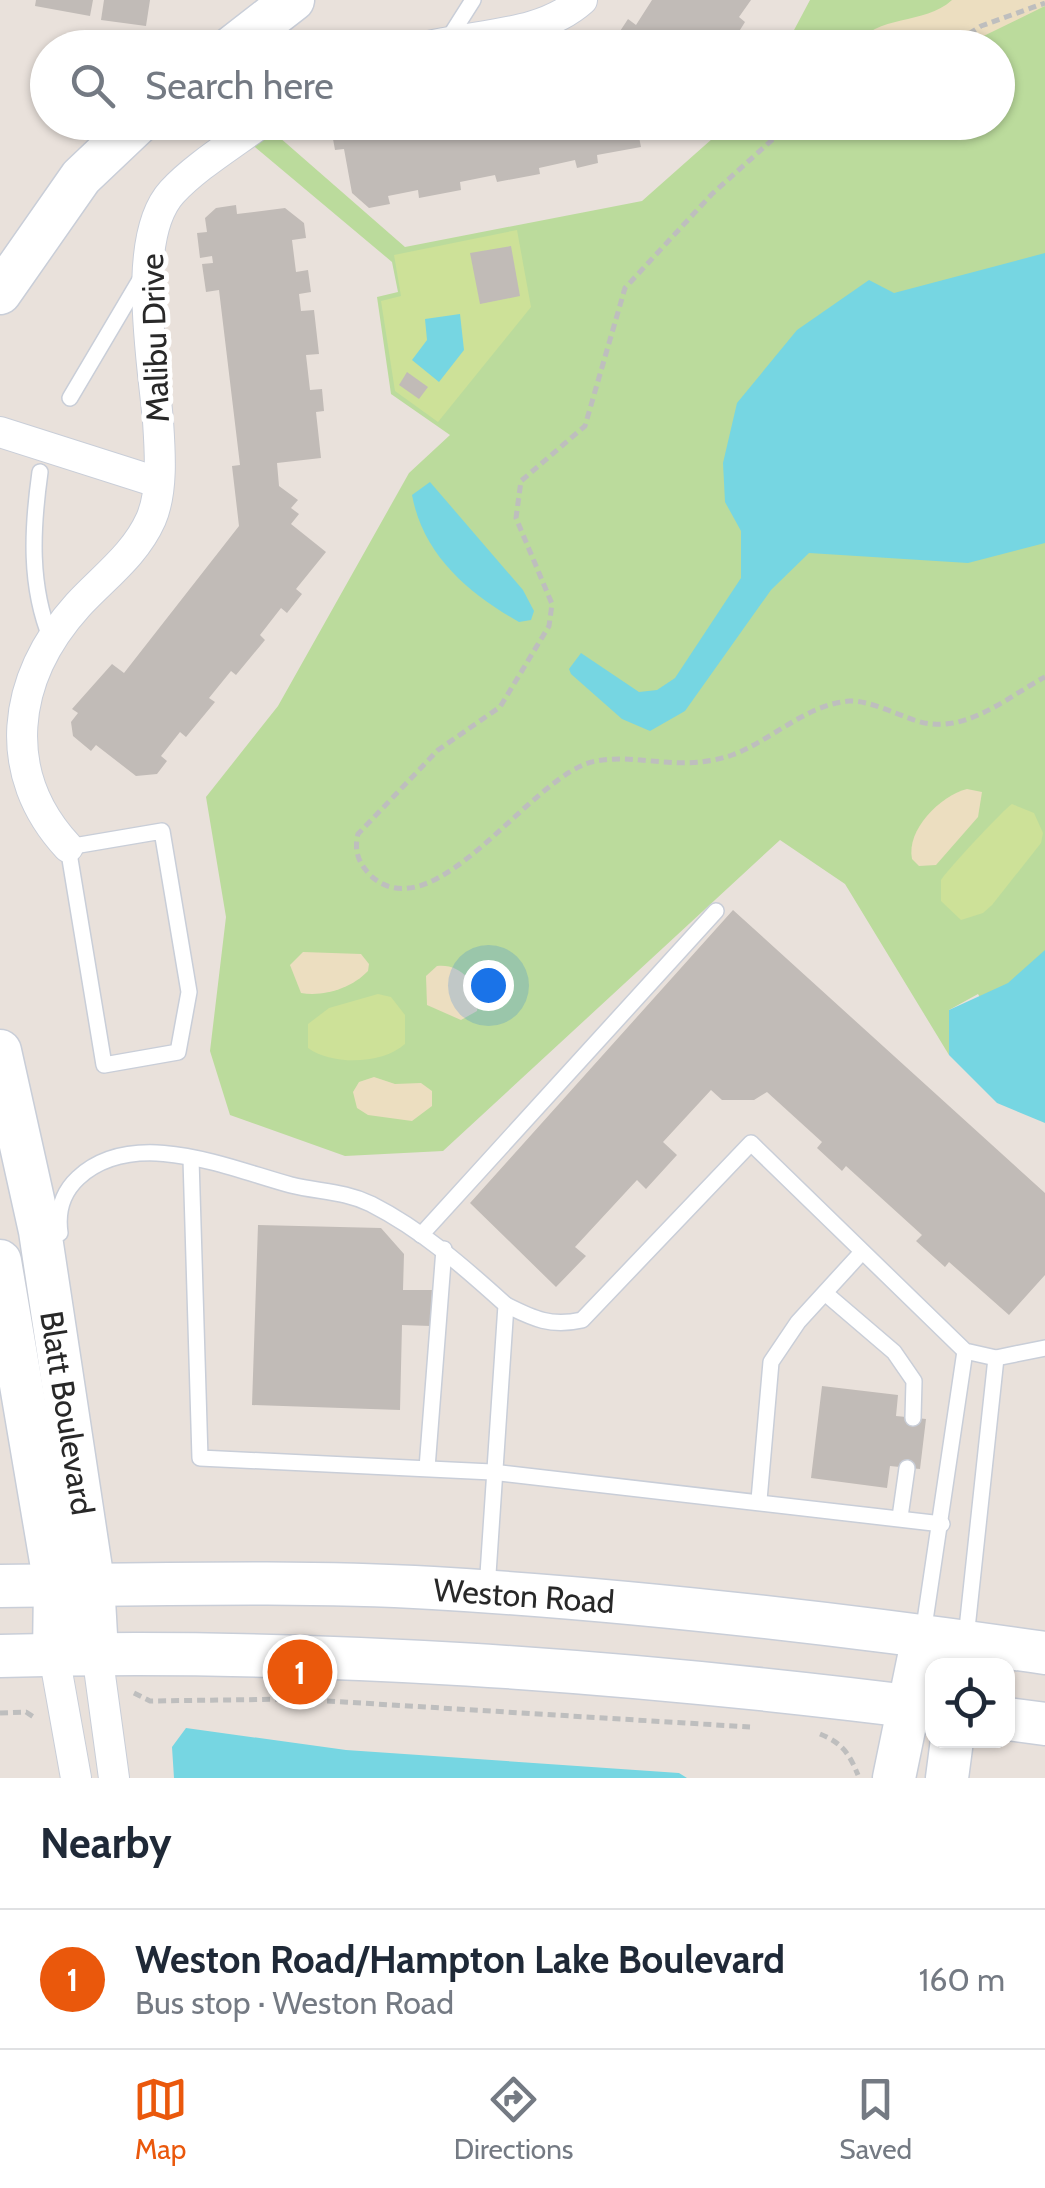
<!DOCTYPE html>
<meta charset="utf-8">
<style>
:root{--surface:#fff;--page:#f2f2f3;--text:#1f2937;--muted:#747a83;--line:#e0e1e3;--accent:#ea580c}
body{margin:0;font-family:Cabin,sans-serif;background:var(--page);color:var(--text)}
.controls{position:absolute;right:30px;bottom:30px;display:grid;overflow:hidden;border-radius:20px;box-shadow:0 2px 8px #0004}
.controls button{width:90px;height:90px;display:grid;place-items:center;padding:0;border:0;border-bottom:2px solid var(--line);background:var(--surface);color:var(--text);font:50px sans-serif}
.you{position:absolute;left:488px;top:985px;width:35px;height:35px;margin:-25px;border:8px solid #fff;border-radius:50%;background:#1a73e8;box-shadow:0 0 0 15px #1a73e833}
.badge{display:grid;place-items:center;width:65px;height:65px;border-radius:50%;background:var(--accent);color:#fff;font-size:32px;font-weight:700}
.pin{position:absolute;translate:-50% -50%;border:5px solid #fff;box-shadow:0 2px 10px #0006}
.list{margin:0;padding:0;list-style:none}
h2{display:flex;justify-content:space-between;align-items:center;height:130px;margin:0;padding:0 40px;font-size:42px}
h2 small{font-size:32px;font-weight:400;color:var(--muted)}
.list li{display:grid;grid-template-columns:65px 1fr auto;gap:30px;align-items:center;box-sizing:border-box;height:140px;padding:0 40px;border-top:2px solid var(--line)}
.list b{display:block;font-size:38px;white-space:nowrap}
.list p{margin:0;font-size:32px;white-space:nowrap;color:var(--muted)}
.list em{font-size:32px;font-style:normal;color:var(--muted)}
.icon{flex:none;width:55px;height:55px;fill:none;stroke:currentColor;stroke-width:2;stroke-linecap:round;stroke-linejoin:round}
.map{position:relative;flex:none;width:1045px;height:1778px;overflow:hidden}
.search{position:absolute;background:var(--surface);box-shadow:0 2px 8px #0004;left:30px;right:30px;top:30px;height:110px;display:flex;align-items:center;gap:25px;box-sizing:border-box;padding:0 35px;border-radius:55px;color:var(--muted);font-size:38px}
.sheet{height:270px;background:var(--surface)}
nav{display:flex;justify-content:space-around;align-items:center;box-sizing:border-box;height:140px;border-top:2px solid var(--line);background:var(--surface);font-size:28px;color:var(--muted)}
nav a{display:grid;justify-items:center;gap:5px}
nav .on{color:var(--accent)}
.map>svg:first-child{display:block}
</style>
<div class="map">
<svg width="1045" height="1778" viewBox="0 0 1045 1778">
<rect width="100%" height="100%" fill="#e9e1db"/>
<polygon fill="#bbdb9c" points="810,0 1045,0 1045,1110 978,994 949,1010 949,1055 845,884 780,840 443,1151 345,1156 230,1115 210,1051 226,917 206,797 278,706 409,473 450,435 391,394 377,297 398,292 392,262 243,137 263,123 405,247 642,201 730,123 998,122 998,48 785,47"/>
<g fill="#ecdec0">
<path d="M952 0H1045V6L961 47H854C877 13 924 26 952 0Z"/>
<path d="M967 789 982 792 978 817 936 865 919 866 912 859C906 830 940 796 967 789Z"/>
<path d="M303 952 361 954 369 964 368 971C352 988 324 997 301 993L290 965Z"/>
<path d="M437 966C462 963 480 986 477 1011L461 1020 427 1005 426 976Z"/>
<polygon points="374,1077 395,1084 421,1083 432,1091 432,1106 412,1121 368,1115 357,1108 353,1092 359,1082"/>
</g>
<g fill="#cde198">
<polygon points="517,230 531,307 438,422 395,391 381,301 401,296 394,255"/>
<path d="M1012 804 1034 813 1043 833 1041 843 992 905 983 913 961 920 941 901V880C946 871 1006 807 1012 804Z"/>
<path d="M378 994 391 997 405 1015V1044C383 1064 333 1066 308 1048V1024L329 1008Z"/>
</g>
<g fill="#76d6e2">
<polygon points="1045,253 1045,543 968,563 809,553 771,590 685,711 650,731 622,719 571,674 569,669 581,653 639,692 657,690 675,678 741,578 741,531 725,502 723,463 737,403 797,330 869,280 894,293"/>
<polygon points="460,314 464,350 439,382 412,360 427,340 425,319"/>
<path d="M430 482 523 590 534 611 531 620 519 622C469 594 423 555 412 495Z"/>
<polygon points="1045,950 1045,1123 997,1103 949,1055 949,1010 1008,983"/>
<polygon points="186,1728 346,1750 679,1773 687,1778 174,1778 172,1747"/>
</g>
<g fill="#c1bbb7">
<polygon points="36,0 93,0 90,16 35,6"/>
<polygon points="104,0 150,0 146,26 101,20"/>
<polygon points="652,0 751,0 739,17 745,22 735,38 727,33 717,48 609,48 628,19 636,25"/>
<polygon points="335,122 636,122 641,147 597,155 598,163 577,168 575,160 539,168 540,174 497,182 495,175 460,182 461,190 419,198 418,190 388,196 390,204 369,208 352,193 344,149 335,150 331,128"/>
<polygon points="236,205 237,214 285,208 304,223 306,238 292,240 296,272 308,270 311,292 299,294 301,311 314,310 319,354 306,355 310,390 322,389 324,411 316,412 321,458 277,463 279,486 298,500 291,508 299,514 291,524 326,552 296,589 302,594 287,613 281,608 260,635 265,640 236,675 231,671 209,698 215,702 186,737 180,732 161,756 167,761 157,774 136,776 96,745 91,751 73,736 71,722 78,713 72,709 112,664 124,673 239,526 232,466 240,465 219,290 206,292 202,264 213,263 212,256 200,258 197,233 207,232 205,218 216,208"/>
<polygon points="511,246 520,296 480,304 470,253"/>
<polygon points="407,372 428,387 419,399 399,385"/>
<polygon points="733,910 1045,1193 1045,1275 1009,1315 949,1262 945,1267 916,1241 922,1235 846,1166 842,1171 817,1148 822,1142 767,1092 754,1100 722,1100 711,1090 663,1142 677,1155 646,1189 637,1180 575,1247 586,1256 556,1287 470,1203"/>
<polygon points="258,1225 381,1228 404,1254 403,1290 432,1290 431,1326 402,1325 400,1410 252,1405"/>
<polygon points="822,1386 898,1395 896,1416 926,1419 920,1469 890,1466 887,1488 811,1478"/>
</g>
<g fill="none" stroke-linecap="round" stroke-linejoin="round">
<defs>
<g id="lane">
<polyline points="447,41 473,0"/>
<polyline points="70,398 141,278"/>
<path d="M40 472C32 529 29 586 51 639"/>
<polygon points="162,831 189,992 178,1052 104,1065 68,847"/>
<polyline points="191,1159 200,1458 492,1472 942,1524"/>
<path d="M60 1233C57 1212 62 1193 78 1178 134 1126 228 1168 291 1185 319 1192 344 1191 371 1204 422 1230 464 1267 506 1305L487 1589"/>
<polyline points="421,1235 716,911"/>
<polyline points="825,1293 894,1352 914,1381 913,1418"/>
<path d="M506 1305C534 1319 551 1327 582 1320L751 1143 965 1351 996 1358 1045 1348"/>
<polyline points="427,1468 444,1249"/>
<polyline points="759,1500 771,1362 798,1322 862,1252"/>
<polyline points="900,1517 907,1468"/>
<polyline points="923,1634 965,1351"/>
<polyline points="966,1638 996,1358"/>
</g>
<g id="street">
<path d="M421 48C475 33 539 38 582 0"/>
<polyline points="0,432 157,482"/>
<path d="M68 847C0 774 11 679 78 605 104 577 135 555 151 519 163 491 160 451 158 421 153 362 130 238 172 192 196 166 233 144 262 122"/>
<polyline points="97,1653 114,1778"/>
<polyline points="54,1655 76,1778"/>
</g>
<g id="secondary">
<polyline points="231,48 293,0"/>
<polyline points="0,293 81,177 139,122"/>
<polyline points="0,1051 40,1231 93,1582 97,1653"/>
<polyline points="0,1261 55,1585 54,1655"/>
<path d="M0 1586C144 1585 289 1580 433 1588 638 1600 842 1624 1045 1653"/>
<path d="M0 1656C313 1647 623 1670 932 1709"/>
<polyline points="1008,1719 1045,1724"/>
<polyline points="894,1778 923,1637"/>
<polyline points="947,1778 952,1740"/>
</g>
</defs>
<use href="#lane" stroke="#c9ced8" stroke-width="18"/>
<use href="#street" stroke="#c9ced8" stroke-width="32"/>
<use href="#secondary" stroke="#c9ced8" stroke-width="45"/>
<g stroke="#bebebe" stroke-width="5" stroke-dasharray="8 5" stroke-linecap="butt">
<polyline points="947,48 981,26 1045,3"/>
<path d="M792 122 712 194 625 288 585 426 521 481 516 518 552 604 549 626 500 707 438 750 358 834C354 851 358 862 370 875 435 936 532 772 596 761 639 753 681 773 732 755 771 741 805 705 849 701 868 700 896 714 914 720 963 737 1004 699 1045 677"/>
<polyline points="134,1693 150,1701 295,1699 750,1727"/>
<polyline points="0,1713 26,1712 35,1718"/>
<path d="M820 1734C842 1743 849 1753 858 1775"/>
</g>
<use href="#lane" stroke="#fff" stroke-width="15"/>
<use href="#street" stroke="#fff" stroke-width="30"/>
<use href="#secondary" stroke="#fff" stroke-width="42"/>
</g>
<g text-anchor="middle" stroke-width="10" stroke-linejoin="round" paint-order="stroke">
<g font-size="32" fill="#282828" stroke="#fff">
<text transform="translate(155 338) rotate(-92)" y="11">Malibu Drive</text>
<text transform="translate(67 1413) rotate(81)" y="11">Blatt Boulevard</text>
<text transform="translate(524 1596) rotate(4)" y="11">Weston Road</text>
</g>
</g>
</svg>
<div class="controls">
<button><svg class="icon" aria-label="locate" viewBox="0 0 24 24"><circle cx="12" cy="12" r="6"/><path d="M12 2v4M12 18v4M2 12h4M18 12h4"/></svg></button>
</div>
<div class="you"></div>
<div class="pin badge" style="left:300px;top:1672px">1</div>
<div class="search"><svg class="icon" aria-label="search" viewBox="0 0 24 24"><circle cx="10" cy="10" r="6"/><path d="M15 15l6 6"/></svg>Search here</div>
</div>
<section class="sheet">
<h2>Nearby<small></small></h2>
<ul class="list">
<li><span class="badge">1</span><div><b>Weston Road/Hampton Lake Boulevard</b><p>Bus stop · Weston Road</p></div><em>160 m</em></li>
</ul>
</section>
<nav>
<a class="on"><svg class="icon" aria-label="map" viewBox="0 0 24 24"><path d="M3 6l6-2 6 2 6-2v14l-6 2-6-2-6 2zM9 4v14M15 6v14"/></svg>Map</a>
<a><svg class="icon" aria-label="directions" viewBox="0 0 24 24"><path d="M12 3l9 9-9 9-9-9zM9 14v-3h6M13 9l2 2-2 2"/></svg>Directions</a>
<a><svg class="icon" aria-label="saved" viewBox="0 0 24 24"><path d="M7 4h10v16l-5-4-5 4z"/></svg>Saved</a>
</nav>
